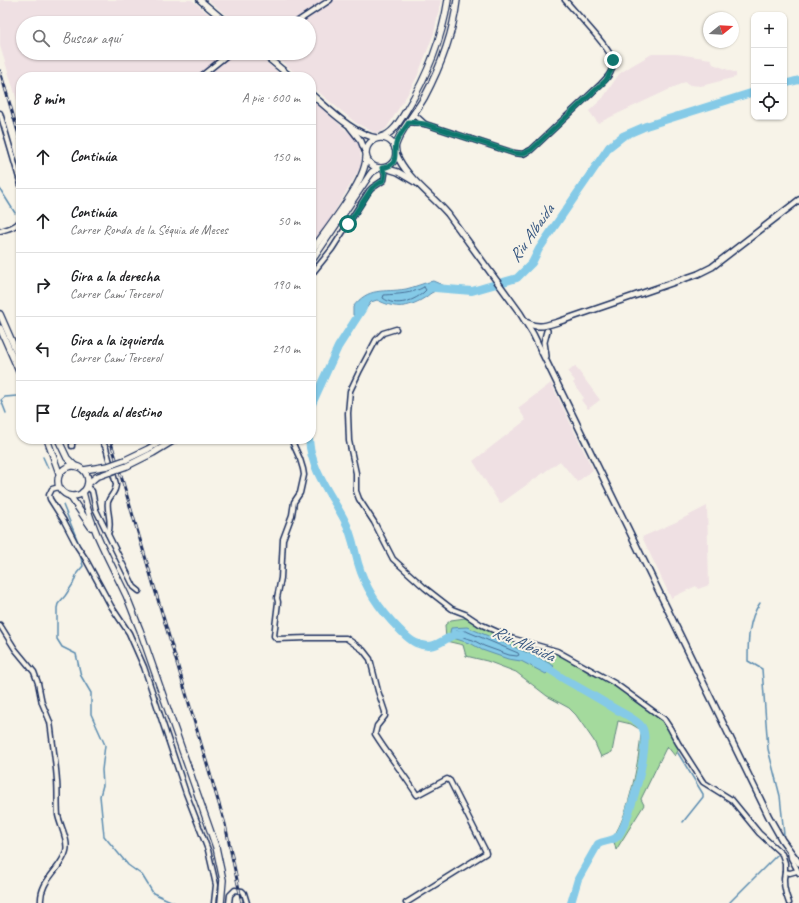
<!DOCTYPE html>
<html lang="es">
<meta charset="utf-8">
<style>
:root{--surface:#fff;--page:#f6f6f6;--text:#202124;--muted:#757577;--line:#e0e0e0}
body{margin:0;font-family:Caveat,sans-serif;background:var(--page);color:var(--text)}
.controls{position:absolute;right:12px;top:12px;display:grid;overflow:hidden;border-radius:8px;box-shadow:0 1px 3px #0004}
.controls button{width:36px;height:36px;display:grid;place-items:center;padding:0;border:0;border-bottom:1px solid var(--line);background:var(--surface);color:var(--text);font:20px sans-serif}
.compass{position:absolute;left:703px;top:12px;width:36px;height:36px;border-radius:50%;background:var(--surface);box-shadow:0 1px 3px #0004;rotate:72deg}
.stop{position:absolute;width:12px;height:12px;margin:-9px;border:3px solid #0f766e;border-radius:50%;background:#fff}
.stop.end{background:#0f766e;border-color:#fff;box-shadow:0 1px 4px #0008}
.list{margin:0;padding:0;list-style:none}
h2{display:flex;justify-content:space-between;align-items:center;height:52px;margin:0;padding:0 16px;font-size:17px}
h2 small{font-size:13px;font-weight:400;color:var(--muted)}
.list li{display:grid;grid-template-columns:26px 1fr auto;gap:12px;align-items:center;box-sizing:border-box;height:64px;padding:0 16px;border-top:1px solid var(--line)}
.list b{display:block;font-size:15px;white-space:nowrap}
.list p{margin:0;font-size:13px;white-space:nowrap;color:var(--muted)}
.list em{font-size:13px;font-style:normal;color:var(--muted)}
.icon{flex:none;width:22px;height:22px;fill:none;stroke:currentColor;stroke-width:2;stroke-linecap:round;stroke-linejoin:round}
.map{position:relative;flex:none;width:799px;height:903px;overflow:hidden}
.search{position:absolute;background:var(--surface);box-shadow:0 1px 3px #0004;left:16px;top:16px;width:300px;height:44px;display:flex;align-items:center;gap:10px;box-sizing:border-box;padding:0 14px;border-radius:22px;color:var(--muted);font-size:15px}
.panel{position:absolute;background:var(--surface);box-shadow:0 1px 3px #0004;left:16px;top:72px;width:300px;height:372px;border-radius:16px}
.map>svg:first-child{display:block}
</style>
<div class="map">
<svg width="799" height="903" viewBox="0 0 799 903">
<rect width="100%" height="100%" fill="#f7f3e8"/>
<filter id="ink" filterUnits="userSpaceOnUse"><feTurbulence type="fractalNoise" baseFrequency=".025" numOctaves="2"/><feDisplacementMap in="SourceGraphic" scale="8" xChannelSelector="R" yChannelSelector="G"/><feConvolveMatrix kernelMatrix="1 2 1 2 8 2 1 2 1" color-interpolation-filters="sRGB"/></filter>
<g filter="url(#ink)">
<g fill="#efe0e3">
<polygon points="0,0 192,0 219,23 23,23 23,53 255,53 284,77 21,77 21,113 0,46"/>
<polygon points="208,0 441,0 434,33 417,77 407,95 386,129 380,132 375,133 356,123 311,86 311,77 300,77 271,53 309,53 309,23 236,23"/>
<polygon points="652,54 677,54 711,59 713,64 736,73 736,77 701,86 690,85 685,82 598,123 589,111 603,98 619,74 631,66"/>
<polygon points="311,99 355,138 360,148 361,159 361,165 355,177 311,251"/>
<polygon points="575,366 600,400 588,409 581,400 584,398 573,383 575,381 568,372"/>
<polygon points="551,383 593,470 577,482 560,461 500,504 473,461 526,420 518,408"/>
<polygon points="707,506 709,585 698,589 696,586 671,598 642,537 676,522"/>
</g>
<path fill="#a4da9d" stroke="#60847e" d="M465 618 489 630 506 637 558 654 572 661 590 674 601 678 623 691 634 701 662 720 667 727 679 749 675 756 667 746 641 799 644 805 616 850 613 837C629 815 640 757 641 730L631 724 618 721 612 752 601 757 594 741 576 715 569 708 547 696 516 672 487 661 466 656 463 645 446 641 445 625 451 620Z"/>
<g fill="#85cae7" stroke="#5b8cb0">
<path d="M433 281 445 286 444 290C429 291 432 294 421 300 404 309 394 308 377 300L371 302 360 317 353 315V307C369 286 383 293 406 289 415 287 423 283 433 281Z"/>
<polygon points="467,627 540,658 554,666 546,674 521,661 508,659 482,650 472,644 453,638 450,632 451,628"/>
</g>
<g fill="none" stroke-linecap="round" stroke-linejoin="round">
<g stroke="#456d95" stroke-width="1">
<path d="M424 287 426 290C416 301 395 308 383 298L384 295C398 294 412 294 424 287Z"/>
<polygon points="457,631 466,631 518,653 519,655 517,656 509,655 484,646 473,640 456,635 455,633"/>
</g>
<g stroke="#5b8cb0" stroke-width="1.5">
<polyline points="0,189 15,213"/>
<polyline points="311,405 311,406"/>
<polyline points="6,413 1,400 5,397 17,396"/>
<polyline points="43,457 48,468"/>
<polyline points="63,505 79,544"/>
<polyline points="80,554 83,566 77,573 73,584 65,596 58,604 57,608 57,639 62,647 76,654 81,676 91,693 91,714 105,745 102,770 103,785 100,796 104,836 128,865 142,875 153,893 175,903"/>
<path d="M760 603C748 619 748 643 748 661L762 669 768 749 780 796 784 835"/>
<polyline points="678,753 703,794 703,797 683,822"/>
<polyline points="730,903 730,902 779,853"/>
</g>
<g stroke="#85cae7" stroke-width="8">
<polyline points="784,84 799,80"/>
<polyline points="435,288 472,291 517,278 532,263 539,249 609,147 623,136 646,126 754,92"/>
<polyline points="311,406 338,347 363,308"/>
<path d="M309 439C311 470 330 493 344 519 352 533 354 548 358 563 365 588 381 611 399 629 404 634 409 640 416 643 439 653 444 634 461 634"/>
<path d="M541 665C549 669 557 674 564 679 580 688 596 697 612 707 620 712 637 719 642 727 652 742 630 819 619 835 614 842 605 840 598 844L578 879 571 903"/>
</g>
<defs>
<g id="minor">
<polyline points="295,23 330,0"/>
<polyline points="200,77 230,53"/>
<polyline points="0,113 21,185"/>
<polyline points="414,114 425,124"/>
<path d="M409 122 425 124 514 153 523 154 531 150 601 84C608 77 615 70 612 59 610 48 574 11 565 0"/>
<path d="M0 231C8 229 16 227 21 220"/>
<polyline points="311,275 332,249 369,191 372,188 384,180 385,174 382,168"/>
<polyline points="396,329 383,333 376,340 360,370 350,391 348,413 349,441 356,473 356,491 359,499 374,522 393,559 425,588 452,609 465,614 480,624 511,638 557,651 616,684 664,719 670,728 678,743 703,782 732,800 759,833 782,854 785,863 785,872"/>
<path d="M101 439 106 448 116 484C116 493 110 495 108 502 106 510 113 523 108 534"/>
<path d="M291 439 300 459 303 469 304 475 300 493 294 502 292 515 283 539 281 578 277 598 278 602 274 636 277 639 308 638H346L363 650 370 659 378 691 385 712V716L377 726 375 734C388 755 404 774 417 795L447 779 450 781 485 850 486 853 406 903"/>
<polyline points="72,446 72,442 78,439"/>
<polyline points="59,487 52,489 49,495 50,499 64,521 77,546 85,558 111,606 129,633 144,667 186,793 208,850 216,885 214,903"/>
<polyline points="87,487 92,491 96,510 134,587 139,591"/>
<path d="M0 625 15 649 34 672 38 683 42 703 50 722 51 729C53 746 56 764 57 781 58 792 57 804 58 815 60 826 69 840 66 851 62 869 39 880 41 903"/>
<polyline points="790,852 791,858 799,873"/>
<polyline points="229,903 230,895 235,890 242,891 244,893 247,903"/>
<path d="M789 903C785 893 782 883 785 872L790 873 797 871"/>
</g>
<g id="tertiary">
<polyline points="200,0 227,23"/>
<polyline points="262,53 291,77"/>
<path d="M311 94C329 109 353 134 377 138"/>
<polyline points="350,127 361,141 365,151"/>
<path d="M396 153C406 178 431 194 448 214L520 313 533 334 769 817 782 840 799 863"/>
<polyline points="385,168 398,172 415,182"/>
<path d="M528 323C538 329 547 325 558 322L698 274 712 267 799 200"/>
<polyline points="546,356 544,342 547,331"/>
</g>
<g id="secondary">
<path d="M381 137C393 134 399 122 406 111 426 78 442 39 448 0"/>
<circle cx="381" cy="153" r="15"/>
<path d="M395 148C398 133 416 112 424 98 440 68 453 34 457 0"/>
<path d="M311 252C326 230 365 183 366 158"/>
<polyline points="311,262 369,176 372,172 379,168"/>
<polyline points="0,314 21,362"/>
<polyline points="0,328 21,376"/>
<polyline points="47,439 59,473"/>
<polyline points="58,439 67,458 74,465"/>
<polyline points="125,460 148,449 165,439"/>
<circle cx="73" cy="481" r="15"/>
<polyline points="127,466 153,453 176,439"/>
<polyline points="84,470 108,466"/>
<polyline points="88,484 96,477 110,472"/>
<path d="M83 492C91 529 110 561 126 595 131 607 135 618 140 630L216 847 223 880 221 903"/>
<polyline points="70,496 91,527"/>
</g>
</defs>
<use href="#minor" stroke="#1b2f5e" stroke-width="7"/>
<use href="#tertiary" stroke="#1b2f5e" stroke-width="8"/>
<use href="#secondary" stroke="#1b2f5e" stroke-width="8"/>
<use href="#minor" stroke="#f7f3e8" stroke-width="4"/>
<use href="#tertiary" stroke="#f7f3e8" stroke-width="5"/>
<use href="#secondary" stroke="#f7f3e8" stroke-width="5.5"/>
<defs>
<g id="rail">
<polyline points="0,71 21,142"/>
<polyline points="110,439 225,824 242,903"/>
</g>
</defs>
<use href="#rail" stroke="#1b2f5e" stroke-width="3"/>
<use href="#rail" stroke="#f7f3e8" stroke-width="1.5" stroke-dasharray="4.5" stroke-linecap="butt"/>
<defs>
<g id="secondary-bridge">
<polyline points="108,466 125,460"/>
<polyline points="110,472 127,466"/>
</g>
</defs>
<use href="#secondary-bridge" stroke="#1b2f5e" stroke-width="8" stroke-linecap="butt"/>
<use href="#secondary-bridge" stroke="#f7f3e8" stroke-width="5.5"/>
</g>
</g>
<g fill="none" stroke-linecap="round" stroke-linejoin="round" filter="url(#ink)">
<path stroke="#0f766e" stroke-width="5" d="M348 224 372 188 384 180 385 174 382 168C400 165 393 155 396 144 398 136 405 129 409 122L425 124 514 153 522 154 531 150 606 80 612 69 613 60"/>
</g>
<g text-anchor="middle" stroke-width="4" stroke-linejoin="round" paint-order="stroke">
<g font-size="17" font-style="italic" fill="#365680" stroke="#f7f3e8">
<text transform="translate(531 233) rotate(-55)" y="6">Riu Albaida</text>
<text transform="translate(524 643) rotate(24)" y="6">Riu Albaida</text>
</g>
</g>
</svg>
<div class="controls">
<button>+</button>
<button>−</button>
<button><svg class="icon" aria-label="locate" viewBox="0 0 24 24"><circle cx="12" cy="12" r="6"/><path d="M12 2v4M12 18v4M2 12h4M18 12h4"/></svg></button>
</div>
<svg class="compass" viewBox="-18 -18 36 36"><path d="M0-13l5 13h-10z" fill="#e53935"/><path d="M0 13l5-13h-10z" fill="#757577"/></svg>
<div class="stop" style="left:348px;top:224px"></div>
<div class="stop end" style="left:613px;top:60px"></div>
<div class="search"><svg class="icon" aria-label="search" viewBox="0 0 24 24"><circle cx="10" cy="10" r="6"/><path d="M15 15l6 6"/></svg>Buscar aquí</div>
<section class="panel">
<h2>8 min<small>A pie · 600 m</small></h2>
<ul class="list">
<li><svg class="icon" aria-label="ahead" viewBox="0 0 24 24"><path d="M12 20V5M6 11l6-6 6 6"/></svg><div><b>Continúa</b></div><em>150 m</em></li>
<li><svg class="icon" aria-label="ahead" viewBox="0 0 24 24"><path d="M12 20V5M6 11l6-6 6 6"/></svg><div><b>Continúa</b><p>Carrer Ronda de la Séquia de Meses</p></div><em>50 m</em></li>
<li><svg class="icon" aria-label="right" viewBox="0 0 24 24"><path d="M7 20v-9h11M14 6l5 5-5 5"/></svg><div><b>Gira a la derecha</b><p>Carrer Camí Tercerol</p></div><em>190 m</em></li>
<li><svg class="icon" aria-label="left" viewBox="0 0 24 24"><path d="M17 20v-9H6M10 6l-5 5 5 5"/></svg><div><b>Gira a la izquierda</b><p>Carrer Camí Tercerol</p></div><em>210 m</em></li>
<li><svg class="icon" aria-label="arrive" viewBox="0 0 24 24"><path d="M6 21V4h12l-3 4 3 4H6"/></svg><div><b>Llegada al destino</b></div></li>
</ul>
</section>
</div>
